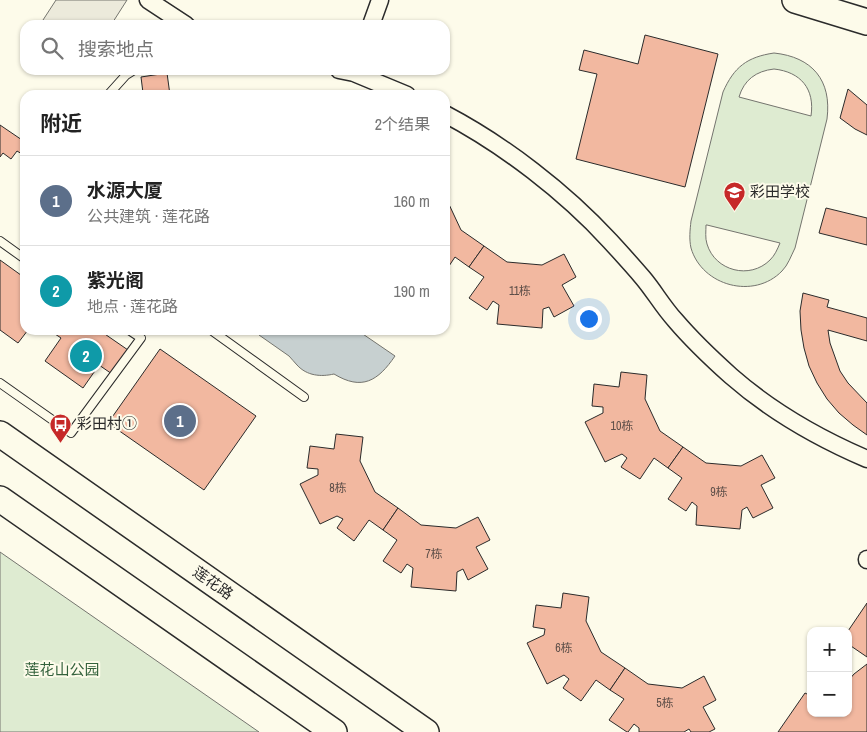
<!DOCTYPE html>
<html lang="zh">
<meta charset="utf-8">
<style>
:root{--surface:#fff;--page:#f6f6f6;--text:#222;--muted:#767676;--line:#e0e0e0;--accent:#c62828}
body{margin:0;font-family:"Archivo Narrow","Noto Sans SC",sans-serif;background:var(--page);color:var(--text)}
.controls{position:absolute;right:15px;bottom:15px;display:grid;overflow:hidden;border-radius:10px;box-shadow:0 1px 4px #0004}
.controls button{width:45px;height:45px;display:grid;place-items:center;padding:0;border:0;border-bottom:1px solid var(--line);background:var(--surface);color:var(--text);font:25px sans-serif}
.you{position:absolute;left:588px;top:318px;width:18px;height:18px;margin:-12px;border:4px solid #fff;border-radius:50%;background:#1a73e8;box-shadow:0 0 0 8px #1a73e833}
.badge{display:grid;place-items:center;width:32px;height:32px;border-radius:50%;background:var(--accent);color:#fff;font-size:16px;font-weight:700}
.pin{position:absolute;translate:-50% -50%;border:2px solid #fff;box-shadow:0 1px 5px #0006}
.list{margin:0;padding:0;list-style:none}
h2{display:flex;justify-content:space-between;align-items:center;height:65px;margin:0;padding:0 20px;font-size:21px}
h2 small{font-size:16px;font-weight:400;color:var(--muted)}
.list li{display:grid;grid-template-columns:32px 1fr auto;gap:15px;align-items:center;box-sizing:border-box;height:90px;padding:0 20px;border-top:1px solid var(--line)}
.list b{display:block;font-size:19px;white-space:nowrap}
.list p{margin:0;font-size:16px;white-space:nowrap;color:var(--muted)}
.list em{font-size:16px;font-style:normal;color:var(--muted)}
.icon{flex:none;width:28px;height:28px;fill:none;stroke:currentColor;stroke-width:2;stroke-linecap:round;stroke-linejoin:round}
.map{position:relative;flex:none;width:867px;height:732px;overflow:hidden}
.search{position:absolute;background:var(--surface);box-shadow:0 1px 4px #0004;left:20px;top:20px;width:430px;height:55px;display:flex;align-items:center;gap:12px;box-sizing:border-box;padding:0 18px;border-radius:15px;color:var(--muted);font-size:19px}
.panel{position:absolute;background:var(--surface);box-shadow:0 1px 4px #0004;left:20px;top:90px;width:430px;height:245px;border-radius:15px}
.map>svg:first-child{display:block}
</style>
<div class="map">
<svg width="867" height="732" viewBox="0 0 867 732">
<rect width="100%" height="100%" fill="#fdfbea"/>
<g fill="#deebd1" stroke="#74746e" fill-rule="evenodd">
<path d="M774 53C812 57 832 80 827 119L795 248C791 256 788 265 782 271 754 300 702 286 691 248 689 239 690 230 691 221L723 92C734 67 747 57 774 53ZM774 69C801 72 815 89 811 116L739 97C744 80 756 71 774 69ZM706 225H707L780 243C777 250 775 255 770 260 750 280 715 271 707 244 705 238 706 231 706 225Z"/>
<polygon points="0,552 259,732 0,732"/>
</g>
<polygon fill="#eceadb" stroke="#74746e" points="56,0 127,0 111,25 50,25 43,20"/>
<path fill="#c7d0d0" stroke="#74746e" d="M262 330H357L395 356C378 381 362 391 334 374 321 377 307 376 297 365 294 362 292 359 289 356 279 349 269 342 259 335Z"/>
<g fill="#f2b8a0" stroke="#2b2b2b">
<polygon points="645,35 718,54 685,187 576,159 597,74 579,70 584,50 638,64"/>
<polygon points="167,73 170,95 128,95 143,93 141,77"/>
<polygon points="848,89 867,105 867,135 855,129 840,118"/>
<polygon points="0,125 25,142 25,149 22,154 17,151 11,159 3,153 0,157"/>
<polygon points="445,174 449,174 446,198 461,230 484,246 469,267 455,257 445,272"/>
<polygon points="826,208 867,218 867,245 819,233"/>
<polygon points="484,246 507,262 542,265 564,254 576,277 562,285 574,306 554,317 549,307 543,309 542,328 497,324 499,305 493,301 487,310 469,298 484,277 469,267"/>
<polygon points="0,260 25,278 25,330 28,330 18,343 0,330"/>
<polygon points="803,293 829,300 827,307 867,318 867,341 828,330 830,343 840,371 848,383 867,403 867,435 853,425 839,413 827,399 817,383 809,366 804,348 801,330 800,311"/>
<polygon points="49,330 99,330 128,350 112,374 99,365 83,388 45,361 61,338"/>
<polygon points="160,349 256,416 204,490 108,423"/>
<polygon points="621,372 647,375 645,399 660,431 683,447 668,468 654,458 640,479 621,467 627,458 622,454 605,462 585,422 603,413 603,407 592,406 594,384 619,387"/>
<polygon points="336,434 363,437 360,461 375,492 398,508 383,530 369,520 354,541 337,528 343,519 337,516 320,524 300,484 318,475 318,469 307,468 310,446 334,449"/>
<polygon points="683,447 706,463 741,466 762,455 775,478 761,485 773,508 753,518 747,507 742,510 740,529 696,525 697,506 692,502 686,511 668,499 682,478 668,468"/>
<polygon points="398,508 421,525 456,528 478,517 490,540 476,547 488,569 468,580 463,569 457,572 456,591 411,587 413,568 407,564 401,573 383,561 397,540 383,530"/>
<polygon points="563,593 589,597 586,621 601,652 625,668 610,690 596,680 581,701 563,688 569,679 564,675 547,684 527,643 544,635 545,629 533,627 536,605 561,608"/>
<polygon points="867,603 867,657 848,644 848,631"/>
<polygon points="867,664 867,732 778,732 805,693 811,696 811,713 848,713 848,681 854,674"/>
<polygon points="625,668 648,684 682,688 704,676 716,700 703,707 715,729 709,732 691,732 689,729 684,732 639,732 639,728 634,724 628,732 627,732 609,720 624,699 610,690"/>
</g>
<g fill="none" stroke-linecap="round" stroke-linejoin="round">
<defs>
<g id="lane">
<polyline points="108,95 126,75 134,70"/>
<polyline points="0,241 25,259"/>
<polyline points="211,330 304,397"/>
<polyline points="0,383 71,433 141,338 129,330"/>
</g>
<g id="street">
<polyline points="148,0 186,25"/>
<polyline points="371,25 380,0"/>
<polyline points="339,70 354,73 407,95"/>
<path d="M445 114C504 145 565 192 610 241 621 253 632 265 643 278 654 291 663 307 675 320 692 340 712 359 731 376 772 412 818 438 867 459"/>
<polyline points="867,559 867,560"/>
</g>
<g id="primary">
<polyline points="795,0 867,22"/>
<polyline points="0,434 426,732"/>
<polyline points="0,499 334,732"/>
</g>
</defs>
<use href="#lane" stroke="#2b2b2b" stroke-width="10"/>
<use href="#street" stroke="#2b2b2b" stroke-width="19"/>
<use href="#primary" stroke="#2b2b2b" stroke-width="28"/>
<use href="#lane" stroke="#fdfbea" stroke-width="8"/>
<use href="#street" stroke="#fdfbea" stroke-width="16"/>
<use href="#primary" stroke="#fdfbea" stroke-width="25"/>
</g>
<defs>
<symbol id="school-pin" viewBox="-11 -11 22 30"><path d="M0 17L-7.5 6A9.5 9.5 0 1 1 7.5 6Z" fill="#c62828" stroke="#fdfbea"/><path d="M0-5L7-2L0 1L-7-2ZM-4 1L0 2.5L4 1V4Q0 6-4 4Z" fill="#fff"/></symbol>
<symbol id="bus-pin" viewBox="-11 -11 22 30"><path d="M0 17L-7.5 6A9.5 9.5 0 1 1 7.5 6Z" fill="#c62828" stroke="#fdfbea"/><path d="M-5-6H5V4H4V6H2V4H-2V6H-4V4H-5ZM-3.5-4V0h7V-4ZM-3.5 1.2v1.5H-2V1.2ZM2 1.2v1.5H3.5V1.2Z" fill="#fff"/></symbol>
</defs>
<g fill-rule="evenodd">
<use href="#school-pin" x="722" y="180" width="25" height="34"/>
<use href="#bus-pin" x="48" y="412" width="25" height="34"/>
</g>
<g text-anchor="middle" stroke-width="4" stroke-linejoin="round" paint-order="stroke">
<g font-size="12" fill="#5d4e48">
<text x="520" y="295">11栋</text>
<text x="622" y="430">10栋</text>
<text x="338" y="492">8栋</text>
<text x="719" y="496">9栋</text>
<text x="434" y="558">7栋</text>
<text x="564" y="652">6栋</text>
<text x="665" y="707">5栋</text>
</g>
<g font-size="15" fill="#2b2b2b" stroke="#fdfbea" text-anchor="start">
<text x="750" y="197">彩田学校</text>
<text x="77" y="429">彩田村①</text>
</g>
<g font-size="15" fill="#2b2b2b" stroke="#fdfbea">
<text transform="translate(213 583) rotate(35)" y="5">莲花路</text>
</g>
<g font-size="15" fill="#34623c" stroke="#fdfbea">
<text x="62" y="675">莲花山公园</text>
</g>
</g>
</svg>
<div class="controls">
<button>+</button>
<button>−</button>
</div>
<div class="you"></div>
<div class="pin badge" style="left:180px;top:421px;background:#5c6f8a">1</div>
<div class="pin badge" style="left:86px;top:356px;background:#0f9aa8">2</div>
<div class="search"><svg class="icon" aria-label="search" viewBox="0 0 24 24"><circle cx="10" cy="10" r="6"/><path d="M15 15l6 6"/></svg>搜索地点</div>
<section class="panel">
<h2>附近<small>2个结果</small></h2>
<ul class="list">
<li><span class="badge" style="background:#5c6f8a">1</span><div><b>水源大厦</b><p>公共建筑 · 莲花路</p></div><em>160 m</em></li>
<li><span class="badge" style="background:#0f9aa8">2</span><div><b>紫光阁</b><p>地点 · 莲花路</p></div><em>190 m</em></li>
</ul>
</section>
</div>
